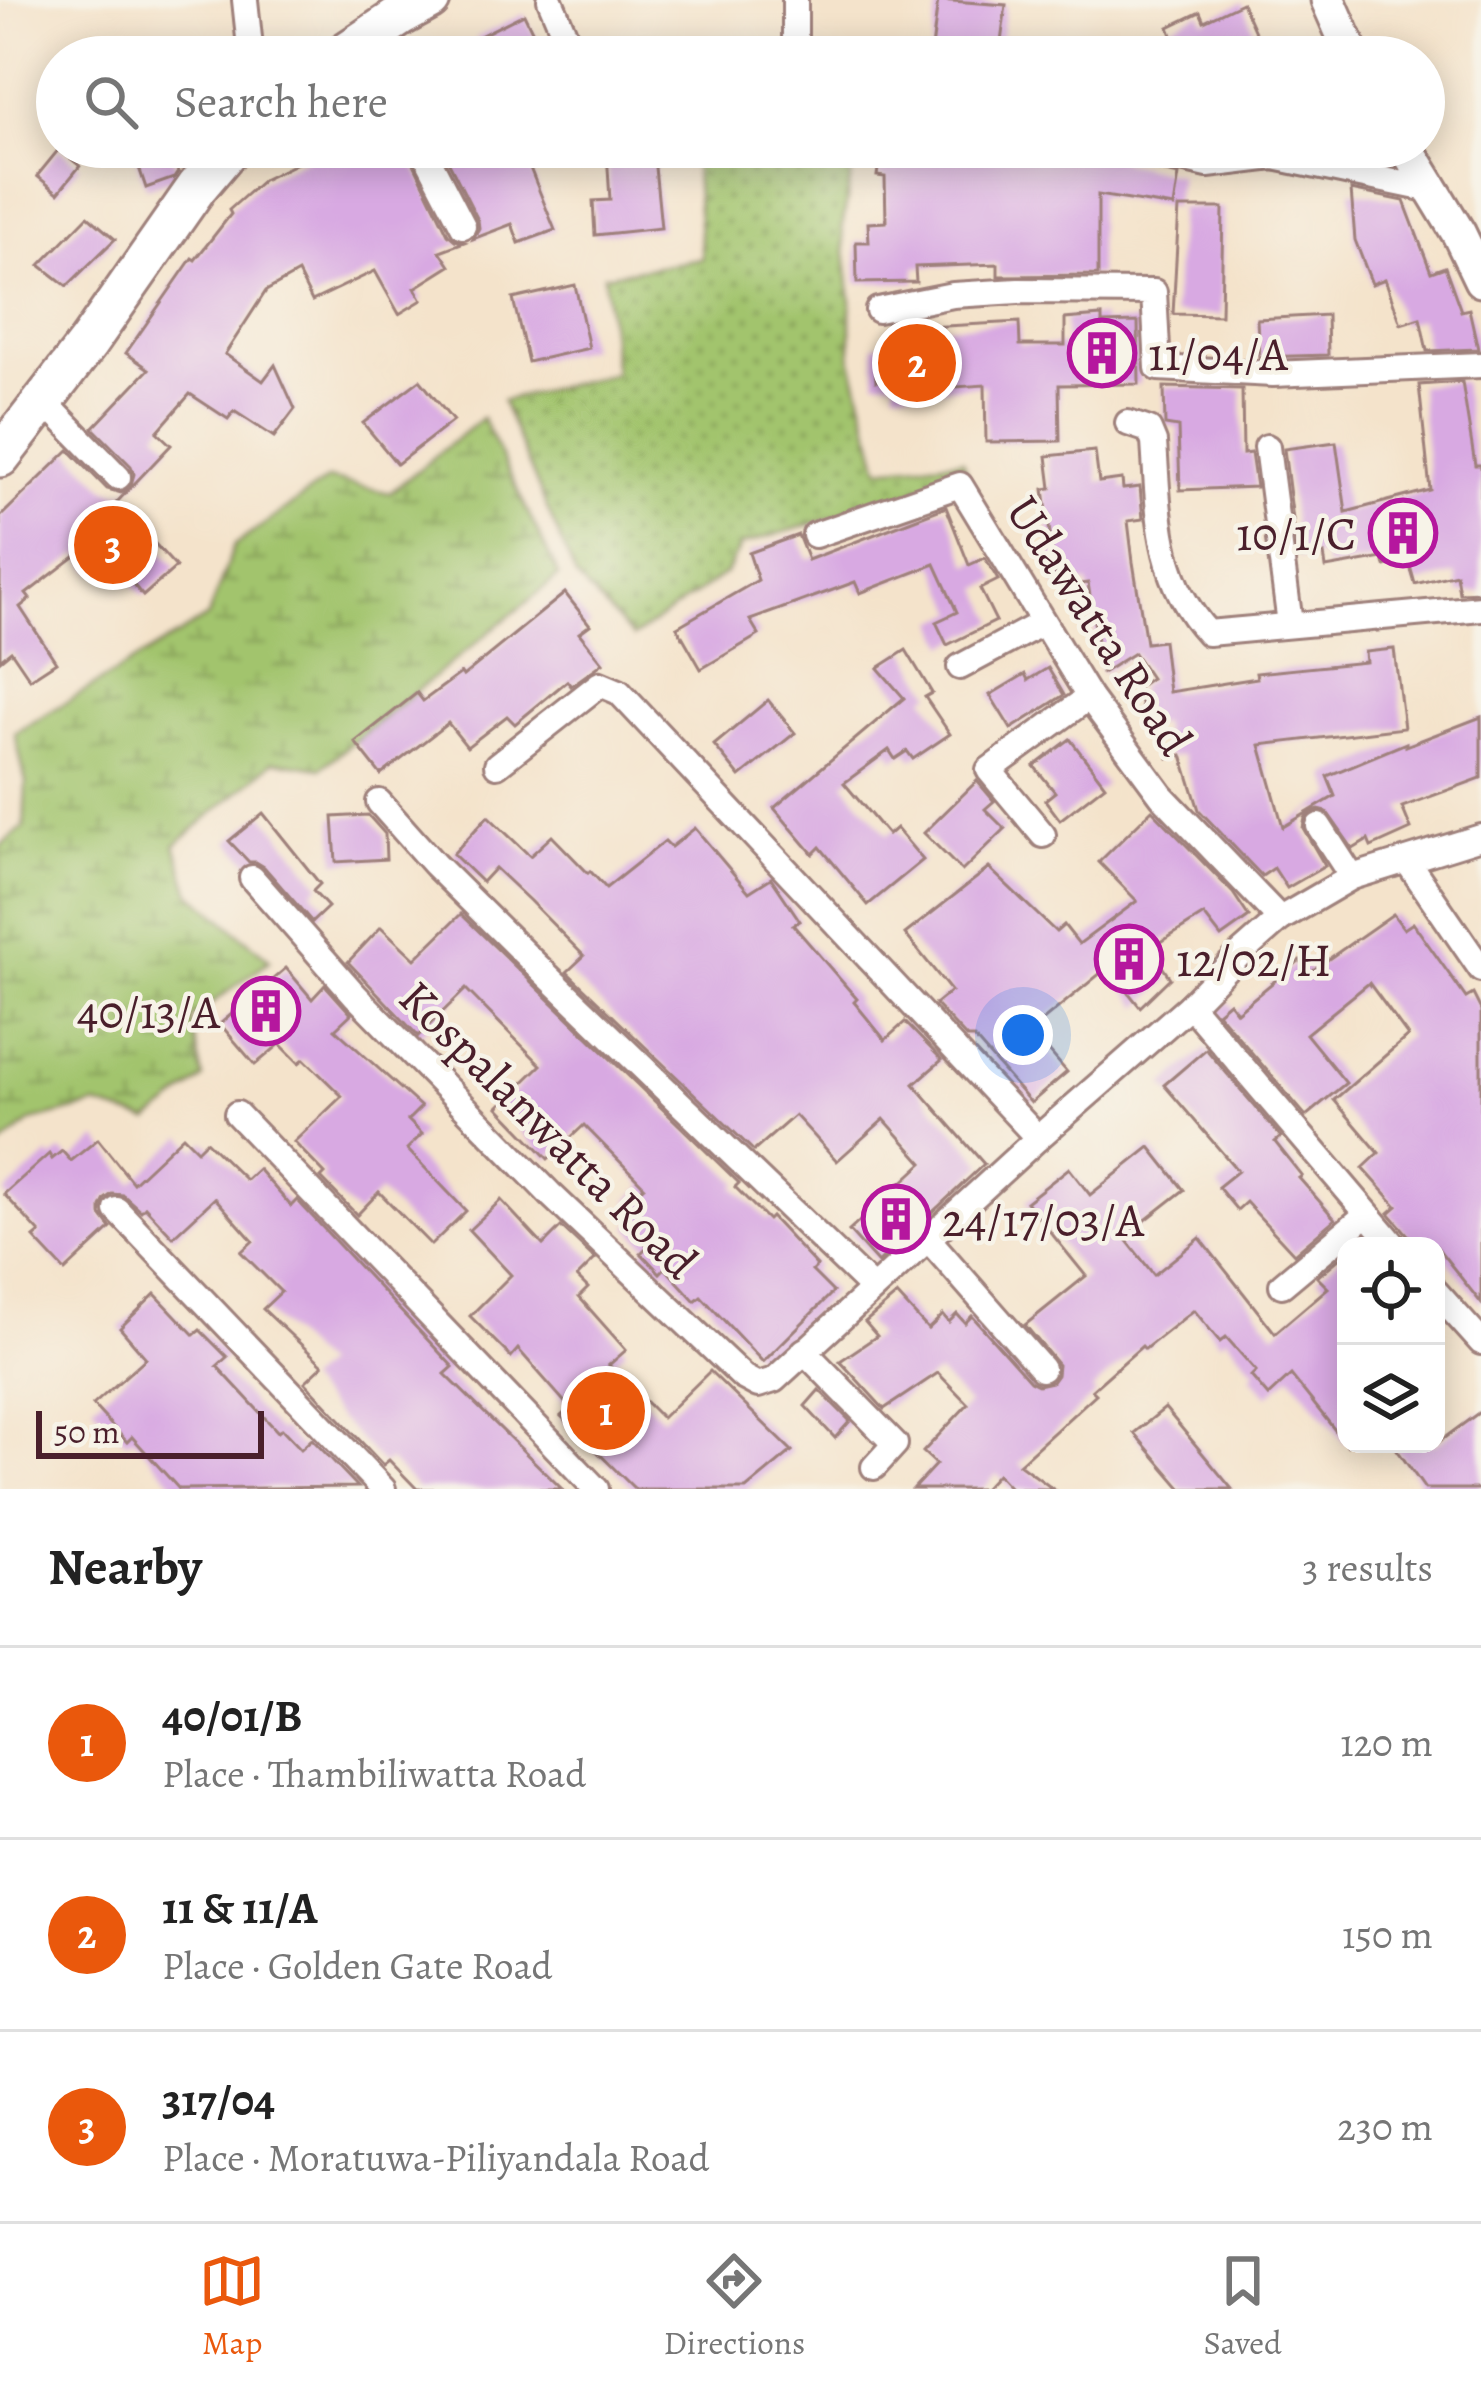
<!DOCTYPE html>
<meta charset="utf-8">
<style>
:root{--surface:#fff;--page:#f2f2f2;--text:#222;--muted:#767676;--line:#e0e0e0;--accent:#ea580c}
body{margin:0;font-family:Alegreya,serif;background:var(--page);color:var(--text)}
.controls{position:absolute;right:36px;bottom:36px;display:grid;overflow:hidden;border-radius:24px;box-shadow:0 6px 30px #0003}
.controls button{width:108px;height:108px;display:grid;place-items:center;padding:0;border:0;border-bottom:3px solid var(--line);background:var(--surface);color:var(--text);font:60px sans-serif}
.scale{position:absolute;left:36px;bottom:30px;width:228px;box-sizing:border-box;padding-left:12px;border:6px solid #4a1f2b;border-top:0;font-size:33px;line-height:42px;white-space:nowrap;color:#4a1f2b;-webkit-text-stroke:9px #f7f3e8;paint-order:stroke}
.you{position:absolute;left:1023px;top:1035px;width:42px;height:42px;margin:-30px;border:9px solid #fff;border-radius:50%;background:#1a73e8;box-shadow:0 0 0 18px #1a73e833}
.badge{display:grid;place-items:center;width:78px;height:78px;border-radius:50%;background:var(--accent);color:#fff;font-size:39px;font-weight:700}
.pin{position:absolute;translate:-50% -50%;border:6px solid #fff;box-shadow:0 3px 12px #0006}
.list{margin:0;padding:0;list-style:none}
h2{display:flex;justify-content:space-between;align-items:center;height:156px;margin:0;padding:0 48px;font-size:51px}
h2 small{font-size:39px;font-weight:400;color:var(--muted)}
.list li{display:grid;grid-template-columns:78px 1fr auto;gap:36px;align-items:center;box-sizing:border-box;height:192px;padding:0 48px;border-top:3px solid var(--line)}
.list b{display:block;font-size:45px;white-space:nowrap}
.list p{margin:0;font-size:39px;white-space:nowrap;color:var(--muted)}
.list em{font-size:39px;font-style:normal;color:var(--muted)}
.icon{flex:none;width:66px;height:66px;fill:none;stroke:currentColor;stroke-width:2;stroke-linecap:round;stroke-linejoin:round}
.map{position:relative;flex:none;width:1481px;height:1489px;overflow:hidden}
.search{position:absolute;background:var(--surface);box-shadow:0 6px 30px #0003;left:36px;right:36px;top:36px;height:132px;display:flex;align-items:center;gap:30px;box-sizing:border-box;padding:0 42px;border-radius:66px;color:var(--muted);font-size:45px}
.sheet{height:732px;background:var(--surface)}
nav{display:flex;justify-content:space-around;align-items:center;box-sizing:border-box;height:168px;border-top:3px solid var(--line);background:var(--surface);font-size:33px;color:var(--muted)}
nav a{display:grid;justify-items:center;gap:6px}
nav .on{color:var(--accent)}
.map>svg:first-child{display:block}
</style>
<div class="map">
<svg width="1481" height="1489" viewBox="0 0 1481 1489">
<defs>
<pattern id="grass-dots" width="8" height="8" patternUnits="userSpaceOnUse" patternTransform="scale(3)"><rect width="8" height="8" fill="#a2c46d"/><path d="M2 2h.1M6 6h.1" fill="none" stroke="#869f5a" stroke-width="1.8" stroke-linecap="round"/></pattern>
<pattern id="wetland-marsh" width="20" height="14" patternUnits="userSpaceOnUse" patternTransform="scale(3)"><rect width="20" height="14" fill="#a2c46d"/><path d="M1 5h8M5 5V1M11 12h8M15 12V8" fill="none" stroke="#869f5a"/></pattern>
</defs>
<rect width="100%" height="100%" fill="#f7f3e8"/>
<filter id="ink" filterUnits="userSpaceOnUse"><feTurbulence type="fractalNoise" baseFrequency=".00833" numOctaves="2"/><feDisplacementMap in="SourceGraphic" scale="24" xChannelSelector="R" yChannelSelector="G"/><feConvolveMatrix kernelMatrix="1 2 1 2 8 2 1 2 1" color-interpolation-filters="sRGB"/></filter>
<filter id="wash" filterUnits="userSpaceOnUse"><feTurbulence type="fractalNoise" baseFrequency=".004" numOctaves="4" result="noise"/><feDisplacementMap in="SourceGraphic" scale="48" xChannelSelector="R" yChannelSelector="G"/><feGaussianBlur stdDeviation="2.7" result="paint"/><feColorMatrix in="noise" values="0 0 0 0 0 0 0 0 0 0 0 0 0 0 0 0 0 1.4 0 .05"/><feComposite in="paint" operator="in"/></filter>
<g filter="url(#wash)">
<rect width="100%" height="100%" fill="#f4e3cb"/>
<polygon fill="url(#grass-dots)" stroke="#76724c" stroke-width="3" points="693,147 856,147 842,227 851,301 851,357 880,468 963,460 966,473 882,503 741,545 726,573 633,637 576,577 502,401 615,373 604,275 702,259"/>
<polygon fill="url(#wetland-marsh)" stroke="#76724c" stroke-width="3" points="482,418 559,576 321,768 274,761 175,845 191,893 270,960 191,1019 203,1079 149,1121 96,1105 31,1121 0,1147 0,846 24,827 26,783 15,733 208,617 234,546 328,479 390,493"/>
<g id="blocks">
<g fill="#d8a9e2">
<polygon points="938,0 1006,5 999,57 931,57"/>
<polygon points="1242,3 1266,57 1180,57 1169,27 1200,12 1204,21"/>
<polygon points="524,14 538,43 510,57 486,57 476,38"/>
<polygon points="132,147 169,147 178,172 174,178 146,188"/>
<polygon points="330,147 406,147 448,234 455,240 464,242 440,251 450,266 415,288 422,300 399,314 375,271 312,301 298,273 266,291 225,354 263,381 275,365 295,409 274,437 234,411 228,419 190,394 157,432 171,445 117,502 176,567 143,596 110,557 93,572 78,554 26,594 30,599 20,607 56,662 30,679 11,651 0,660 0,517 69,450 107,489 121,493 130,488 134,474 131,466 93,428 149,369 126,353 192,258 195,260 231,214 229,210 263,180"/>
<polygon points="441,147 580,147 581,151 530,168 555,230 519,243 512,224 473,239 479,228 478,220"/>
<polygon points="653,147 661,228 595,235 593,201 610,200 607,152"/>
<polygon points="881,147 1065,147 1116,156 1125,163 1179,175 1174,207 1098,195 1098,275 998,276 998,264 915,267 916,282 857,283 856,242 869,242 868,223 886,222 885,177 877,176"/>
<polygon points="59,149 80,166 58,193 37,176"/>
<polygon points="1351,190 1404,201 1431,272 1445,267 1461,311 1469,309 1478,349 1427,351 1420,318 1401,324 1385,279 1372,284 1355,240"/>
<polygon points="1179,208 1223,208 1221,315 1173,314"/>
<polygon points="88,216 115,239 67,286 40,265"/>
<polygon points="575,285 589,348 528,362 513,299"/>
<polygon points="1327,315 1328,355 1259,357 1257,319"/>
<polygon points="1102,316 1102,323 1138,322 1139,384 1059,385 1060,441 986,442 985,385 895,391 895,380 876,381 874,345 891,344 890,329 1019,322 1020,345 1065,345 1065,319"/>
<polygon points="420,380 453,421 397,464 363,423"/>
<polygon points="1462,382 1475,465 1481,465 1481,592 1459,593 1456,574 1415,584 1408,559 1385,566 1383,558 1326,568 1324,554 1298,559 1284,449 1336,442 1346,512 1430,490 1419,385"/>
<polygon points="1164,387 1242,389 1243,454 1251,453 1256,487 1180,490 1178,427 1165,425"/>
<polygon points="1095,451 1099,482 1122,479 1123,489 1140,487 1143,519 1128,521 1133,562 1146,643 1163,641 1169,692 1257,678 1256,673 1366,662 1365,652 1394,649 1404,728 1260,745 1283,827 1335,796 1327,776 1406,743 1406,746 1481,717 1481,778 1402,807 1411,829 1371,847 1368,840 1353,849 1327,812 1319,810 1311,812 1305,818 1303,828 1325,866 1287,888 1274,868 1262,876 1199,810 1182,755 1168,758 1161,723 1145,726 1138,687 1151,678 1134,653 1102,673 1088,583 1057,587 1044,489 1051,488 1047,456"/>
<polygon points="946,507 969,565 985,558 998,580 980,589 996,621 947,645 936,622 957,612 935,564 860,593 855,582 750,620 759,635 701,669 677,627 758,580 749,553 798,535 808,560"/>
<polygon points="565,593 590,625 579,633 603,663 571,686 567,681 515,724 507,716 467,747 448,723 381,775 355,742 417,693 423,701 461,673 463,676"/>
<polygon points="906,650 932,693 925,697 950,734 913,759 907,751 895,759 889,750 844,783 888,835 896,828 923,860 868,905 820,847 813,854 774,808 904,698 878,668"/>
<polygon points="1048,668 1064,695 1011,729 990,695 1025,674 1028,680"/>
<polygon points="768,700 795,733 740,777 714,745"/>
<polygon points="1070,739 1105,785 1060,820 1045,800 1055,792 1034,766"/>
<polygon points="977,781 994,801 985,809 1005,829 962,871 924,833"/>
<polygon points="1152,810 1233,893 1249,917 1221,937 1204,915 1150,949 1170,978 1140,1007 1108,967 1031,1030 1067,1072 1031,1103 974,1038 967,1038 935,1004 951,991 905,934 989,868 1056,932 1064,925 1079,944 1137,901 1099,862"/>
<polygon points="263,813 320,884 313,891 328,907 312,922 264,867 256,862 249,862 229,841"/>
<polygon points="368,815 385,834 386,859 336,862 333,817"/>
<polygon points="488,816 530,856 552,836 588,873 590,871 606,888 665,841 671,847 695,828 749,892 771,878 800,921 793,925 857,999 854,1002 885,1040 905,1022 942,1060 914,1084 984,1164 878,1263 849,1231 923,1163 884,1119 837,1161 795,1115 754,1151 567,972 584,956 530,901 495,868 482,882 453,854"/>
<polygon points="461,914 739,1183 735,1187 768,1220 771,1217 817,1266 812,1271 833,1292 763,1362 701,1296 695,1301 665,1268 660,1273 641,1253 648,1246 628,1227 641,1214 628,1201 644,1186 584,1125 548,1159 498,1107 541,1065 466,989 418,1036 348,962 381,927 415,959"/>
<polygon points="1393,914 1404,929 1413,923 1466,998 1473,994 1481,1010 1481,1303 1436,1246 1411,1246 1408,1235 1389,1213 1397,1206 1363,1168 1379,1153 1334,1100 1408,1036 1369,983 1306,1034 1346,1083 1306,1116 1217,1012 1229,1002 1237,1012 1300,960 1310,972"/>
<polygon points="286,968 312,999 325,985 351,1014 335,1029 421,1107 408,1120 422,1134 407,1149 466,1211 431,1245 379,1192 357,1215 321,1178 325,1174 294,1142 342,1096 304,1059 299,1063 280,1044 255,1065 220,1024"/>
<polygon points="1206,1049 1281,1137 1275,1142 1302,1176 1299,1178 1335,1219 1294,1254 1246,1202 1237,1210 1218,1187 1238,1171 1164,1085"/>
<polygon points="183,1136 197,1150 206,1141 246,1180 258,1169 291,1206 297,1200 453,1367 445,1374 562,1489 417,1489 389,1460 383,1465 305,1382 323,1365 263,1309 281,1292 241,1252 253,1241 215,1198 173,1237 145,1207 141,1211 123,1195 112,1194 105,1199 101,1207 101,1215 111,1228 65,1271 34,1238 40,1233 4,1194 49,1154 52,1159 62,1151 71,1161 98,1139 133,1183"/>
<polygon points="1150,1147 1184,1190 1124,1237 1154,1275 1200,1238 1275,1333 1328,1288 1317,1277 1346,1253 1346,1444 1291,1375 1268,1396 1251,1376 1256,1371 1226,1337 1220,1342 1194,1310 1145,1349 1142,1346 1092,1390 1096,1394 1019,1464 1053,1489 1011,1489 997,1474 983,1489 913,1489 936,1464 923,1452 968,1404 938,1373 884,1409 840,1361 877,1336 865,1322 897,1295 928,1329 943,1315 949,1322 957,1314 965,1323 972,1316 1030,1381 1038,1385 1052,1382 1057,1375 1058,1365 1025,1325 1086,1276 1026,1202 1069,1168 1090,1195"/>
<polygon points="501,1200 543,1245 561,1227 595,1259 577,1277 588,1288 579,1297 626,1350 609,1365 662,1418 710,1371 792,1451 746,1489 635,1489 561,1416 570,1408 518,1349 511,1357 470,1316 511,1275 469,1230"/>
<polygon points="155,1294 194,1335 200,1330 227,1357 217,1366 278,1432 282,1429 301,1449 312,1439 358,1487 179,1489 132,1437 127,1442 93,1405 146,1358 120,1328"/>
<polygon points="819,1390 850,1421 835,1438 805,1406"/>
<polygon points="1165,1408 1232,1489 1182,1489 1134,1433"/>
<polygon points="1481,1411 1481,1489 1425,1489 1393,1444 1436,1444"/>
</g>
</g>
</g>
<g filter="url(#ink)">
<use href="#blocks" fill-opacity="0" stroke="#9f817b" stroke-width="3"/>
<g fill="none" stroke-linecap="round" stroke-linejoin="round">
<defs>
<g id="street">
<polyline points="245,0 251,57"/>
<polyline points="550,0 574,57"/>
<polyline points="795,40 795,0"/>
<polyline points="422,147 463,226"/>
<polyline points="1129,147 1208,165 1274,157 1432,190"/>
<polyline points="878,310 953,295 1018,291 1154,292 1158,368 1273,374 1481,365"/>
<polyline points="44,401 118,477"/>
<path d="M1128 423 1149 430 1154 442C1159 512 1157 578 1208 633L1481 608"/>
<polyline points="1267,447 1290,624"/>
<polyline points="815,535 960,485 1089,697 1162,796 1280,919"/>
<polyline points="960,667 1042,623"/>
<polyline points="497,765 600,684 619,692 1038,1138"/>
<polyline points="379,802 434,864 528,957 872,1288"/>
<polyline points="1319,826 1352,877"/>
<polyline points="1043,835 989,770 1089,697"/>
<polyline points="1407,861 1481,969"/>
<polyline points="252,878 355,995 550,1194 743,1377 758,1385 774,1380 1038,1138 1190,1005 1238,956 1280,919 1352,877 1481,837"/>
<polyline points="1190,1005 1395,1246"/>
<polyline points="237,1114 596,1489"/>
<polyline points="117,1210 383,1489"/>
<polyline points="929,1240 1042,1369"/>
<polyline points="1282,1285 1367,1214"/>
<polyline points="1436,1292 1481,1342"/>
<polyline points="804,1351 895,1444 874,1467"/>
</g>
<g id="secondary">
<polyline points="1328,0 1353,57"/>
<polyline points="1406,147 1459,234 1481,280"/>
</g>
<g id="primary">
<polyline points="339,57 399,17 430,0"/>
<polyline points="0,457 88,343 197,187 231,147"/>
</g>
</defs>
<use href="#street" stroke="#9f817b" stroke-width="30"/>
<use href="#secondary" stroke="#9f817b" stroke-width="39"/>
<use href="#primary" stroke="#9f817b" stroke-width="45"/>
<use href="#street" stroke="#fff" stroke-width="24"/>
<use href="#secondary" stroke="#fff" stroke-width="33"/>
<use href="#primary" stroke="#fff" stroke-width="39"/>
</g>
</g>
<defs>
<symbol id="building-ring" viewBox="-11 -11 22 22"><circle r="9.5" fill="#f7f3e8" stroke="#b5179e" stroke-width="1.5"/><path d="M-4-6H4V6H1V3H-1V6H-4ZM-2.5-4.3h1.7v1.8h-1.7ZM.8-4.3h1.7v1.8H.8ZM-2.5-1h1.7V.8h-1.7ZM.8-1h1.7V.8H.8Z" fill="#b5179e"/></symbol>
</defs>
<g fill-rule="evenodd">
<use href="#building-ring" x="1064" y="315" width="76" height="76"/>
<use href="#building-ring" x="1365" y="495" width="76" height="76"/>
<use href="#building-ring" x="1091" y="921" width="76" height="76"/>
<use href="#building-ring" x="228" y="973" width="76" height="76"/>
<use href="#building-ring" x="858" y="1181" width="76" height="76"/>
</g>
<g text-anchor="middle" stroke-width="9" stroke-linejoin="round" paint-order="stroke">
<g font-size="48" fill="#4a1f2b" stroke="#f7f3e8" text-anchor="start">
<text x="1148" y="370">11/04/A</text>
<text x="1356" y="550" text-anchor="end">10/1/C</text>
<text x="1176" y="976">12/02/H</text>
<text x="220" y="1028" text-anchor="end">40/13/A</text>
<text x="942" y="1236">24/17/03/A</text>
</g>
<g font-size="48" fill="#4a1f2b" stroke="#f7f3e8">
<text transform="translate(1100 625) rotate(57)" y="17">Udawatta Road</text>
<text transform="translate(549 1129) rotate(45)" y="17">Kospalanwatta Road</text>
</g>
</g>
</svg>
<div class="controls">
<button><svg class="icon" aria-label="locate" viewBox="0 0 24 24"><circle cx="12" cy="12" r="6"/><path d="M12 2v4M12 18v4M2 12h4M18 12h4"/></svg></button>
<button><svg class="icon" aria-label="layers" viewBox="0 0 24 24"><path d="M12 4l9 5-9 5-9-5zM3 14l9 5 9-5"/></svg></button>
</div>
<div class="scale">50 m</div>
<div class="you"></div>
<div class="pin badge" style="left:606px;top:1411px">1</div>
<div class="pin badge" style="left:917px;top:363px">2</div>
<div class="pin badge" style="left:113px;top:545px">3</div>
<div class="search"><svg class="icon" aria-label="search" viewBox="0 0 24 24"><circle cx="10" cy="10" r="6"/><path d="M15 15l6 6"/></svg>Search here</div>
</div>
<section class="sheet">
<h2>Nearby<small>3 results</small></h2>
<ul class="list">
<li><span class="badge">1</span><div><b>40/01/B</b><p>Place · Thambiliwatta Road</p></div><em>120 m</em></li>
<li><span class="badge">2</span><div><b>11 &amp; 11/A</b><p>Place · Golden Gate Road</p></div><em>150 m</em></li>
<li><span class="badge">3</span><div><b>317/04</b><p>Place · Moratuwa-Piliyandala Road</p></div><em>230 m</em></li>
</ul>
</section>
<nav>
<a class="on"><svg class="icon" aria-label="map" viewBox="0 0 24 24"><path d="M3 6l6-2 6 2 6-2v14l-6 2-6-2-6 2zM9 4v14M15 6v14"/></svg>Map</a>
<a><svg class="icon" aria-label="directions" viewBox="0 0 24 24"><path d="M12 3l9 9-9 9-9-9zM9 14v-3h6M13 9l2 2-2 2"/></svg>Directions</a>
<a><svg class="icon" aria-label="saved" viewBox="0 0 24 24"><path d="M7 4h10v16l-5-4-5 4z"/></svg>Saved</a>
</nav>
